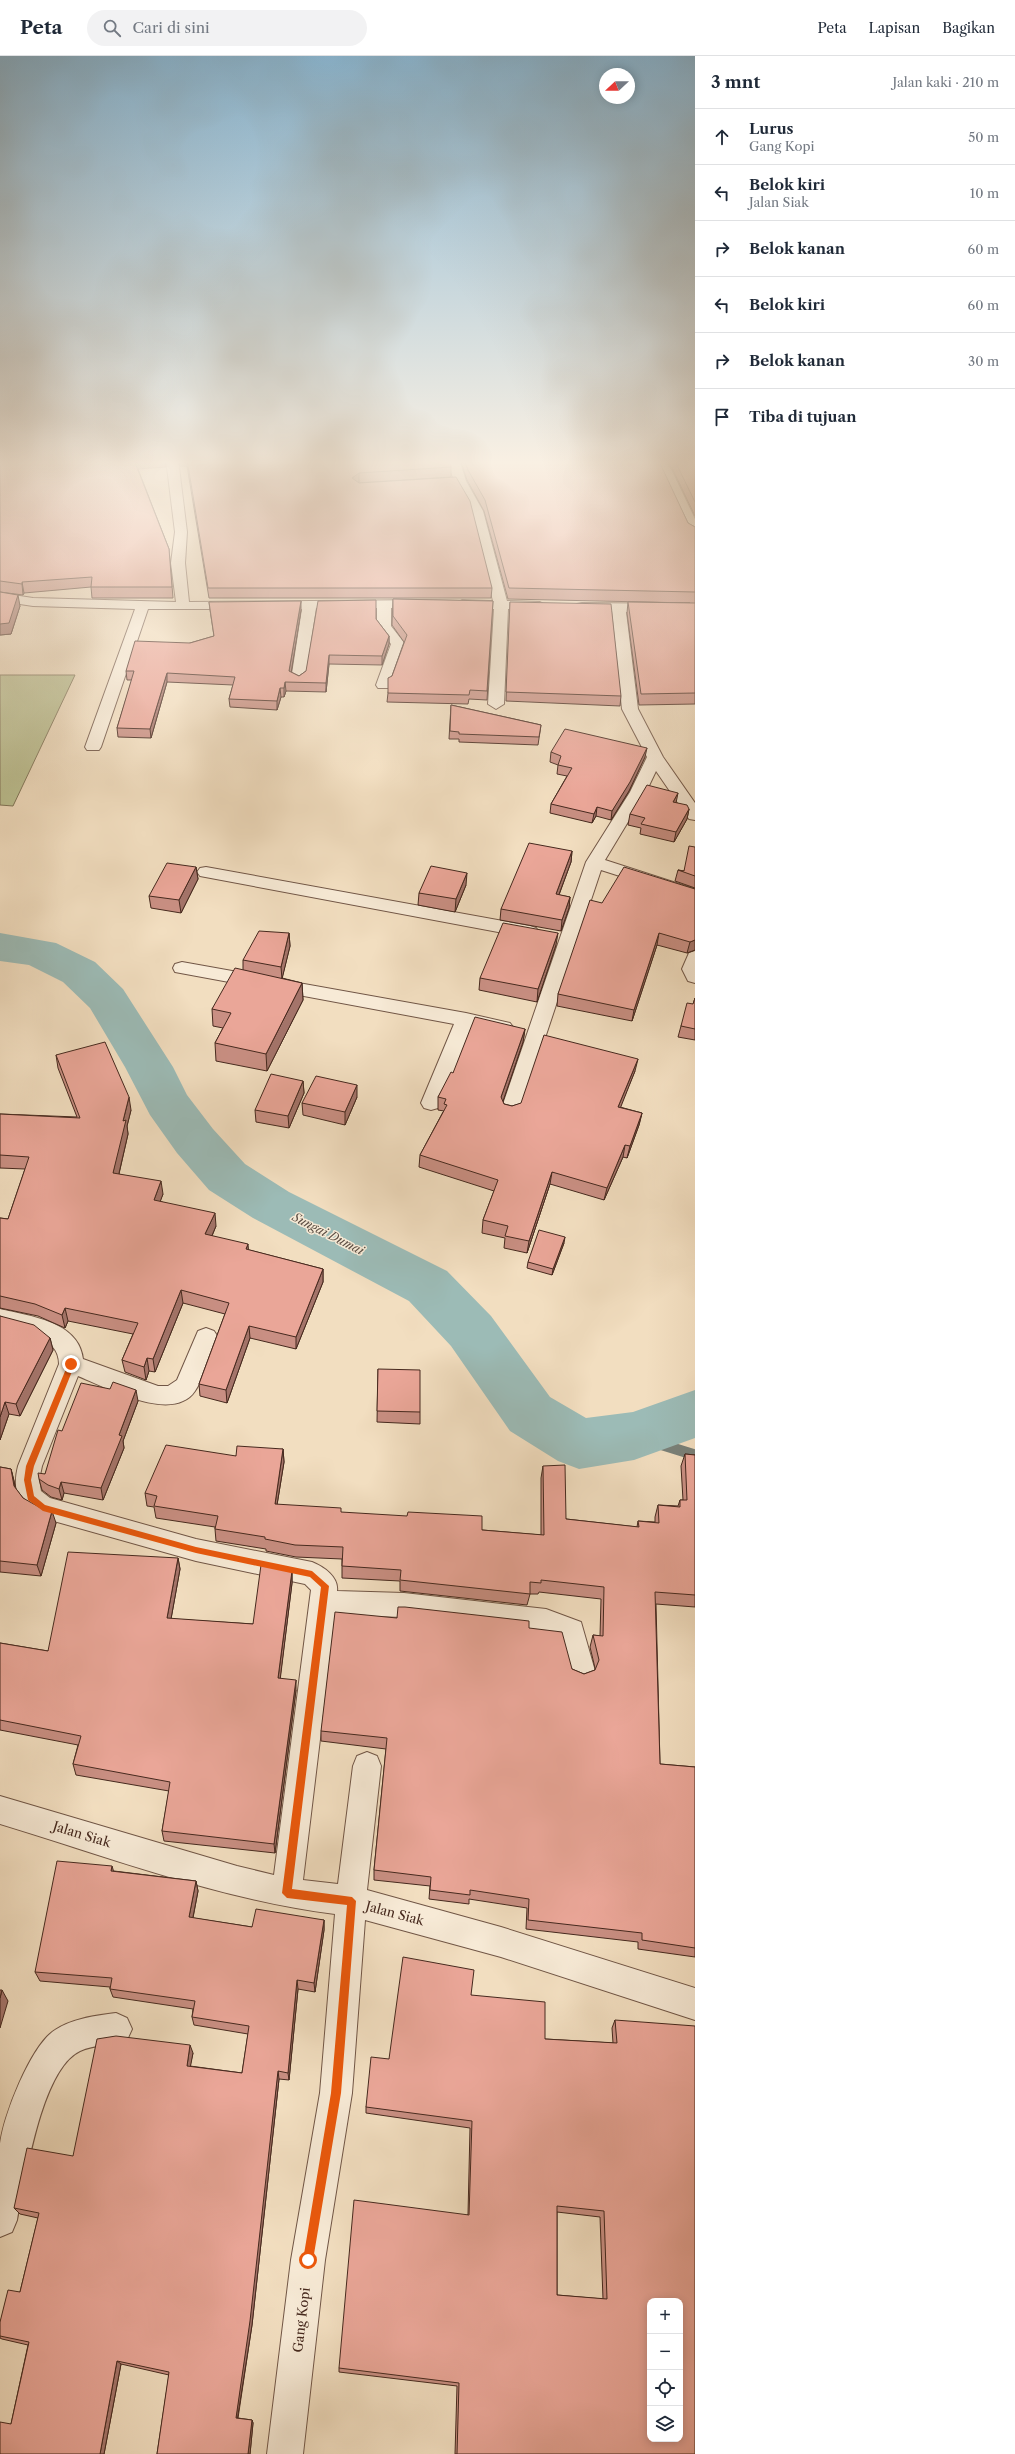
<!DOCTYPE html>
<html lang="id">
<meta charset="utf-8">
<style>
:root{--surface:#fff;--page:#f2f2f3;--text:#1f2937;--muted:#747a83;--line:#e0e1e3}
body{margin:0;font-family:"Libre Caslon Text",serif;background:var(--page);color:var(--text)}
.controls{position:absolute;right:12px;bottom:12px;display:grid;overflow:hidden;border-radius:8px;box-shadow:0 2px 10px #0003}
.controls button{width:36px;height:36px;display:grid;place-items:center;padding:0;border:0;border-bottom:1px solid var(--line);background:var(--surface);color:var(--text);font:20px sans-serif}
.compass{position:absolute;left:599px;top:12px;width:36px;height:36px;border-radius:50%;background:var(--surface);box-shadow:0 2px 10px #0003;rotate:248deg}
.stop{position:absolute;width:12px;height:12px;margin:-9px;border:3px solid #ea580c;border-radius:50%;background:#fff}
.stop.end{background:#ea580c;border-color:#fff;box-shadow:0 1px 4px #0008}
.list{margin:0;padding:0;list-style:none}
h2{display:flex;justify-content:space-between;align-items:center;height:52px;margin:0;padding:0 16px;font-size:17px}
h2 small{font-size:13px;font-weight:400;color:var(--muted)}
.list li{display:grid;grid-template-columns:26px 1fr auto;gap:12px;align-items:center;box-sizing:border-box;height:56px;padding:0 16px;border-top:1px solid var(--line)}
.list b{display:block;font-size:15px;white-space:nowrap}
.list p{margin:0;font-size:13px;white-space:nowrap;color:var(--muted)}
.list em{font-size:13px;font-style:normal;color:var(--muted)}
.icon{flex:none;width:22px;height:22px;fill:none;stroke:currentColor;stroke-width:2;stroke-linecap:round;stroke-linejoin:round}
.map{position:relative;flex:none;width:695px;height:2398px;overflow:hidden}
header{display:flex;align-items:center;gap:24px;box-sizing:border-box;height:56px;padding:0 20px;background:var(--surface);border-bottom:1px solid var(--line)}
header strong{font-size:19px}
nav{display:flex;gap:22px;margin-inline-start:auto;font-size:14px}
.search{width:280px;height:36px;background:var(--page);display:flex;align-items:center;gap:10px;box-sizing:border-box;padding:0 14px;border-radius:22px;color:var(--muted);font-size:15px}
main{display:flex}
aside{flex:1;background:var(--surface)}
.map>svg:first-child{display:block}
</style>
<header>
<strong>Peta</strong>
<div class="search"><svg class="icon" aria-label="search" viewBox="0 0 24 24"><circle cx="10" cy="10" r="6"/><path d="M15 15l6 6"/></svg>Cari di sini</div>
<nav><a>Peta</a><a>Lapisan</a><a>Bagikan</a></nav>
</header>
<main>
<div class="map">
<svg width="695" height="2398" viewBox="0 0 695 2398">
<rect width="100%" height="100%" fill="#f2dec0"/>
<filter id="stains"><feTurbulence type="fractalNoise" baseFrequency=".005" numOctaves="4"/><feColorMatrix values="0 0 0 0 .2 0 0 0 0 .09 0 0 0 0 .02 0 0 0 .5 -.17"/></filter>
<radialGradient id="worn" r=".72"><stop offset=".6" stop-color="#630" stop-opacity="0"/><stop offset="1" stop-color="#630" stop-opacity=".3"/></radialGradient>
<polygon fill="#bcc192" stroke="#817558" points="0,619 75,619 13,750 0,749"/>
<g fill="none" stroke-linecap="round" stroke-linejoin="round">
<polyline stroke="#7a8179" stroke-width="11" points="634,1380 695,1399"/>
<polygon fill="#9cbbb6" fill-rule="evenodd" points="0,877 56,887 95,906 123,933 173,1011 187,1039 213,1073 245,1108 289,1136 447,1215 491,1260 550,1341 586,1362 633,1356 695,1334 695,1382 634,1404 579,1413 558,1405 510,1375 451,1290 409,1245 253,1162 209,1134 177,1097 150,1059 125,1011 90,952 63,926 29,909 0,905"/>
<defs>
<g id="street">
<polygon points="166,403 178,403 187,476 185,507 189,546 427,544 429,547 427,550 422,551 391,552 391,570 405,588 388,632 378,632 376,629 391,588 377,571 377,552 316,552 305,624 298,628 291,624 302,553 148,553 101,691 99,694 87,694 85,691 135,553 33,550 0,545 0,537 33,542 176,546 171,507 175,476"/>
<polygon points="447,403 459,403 466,425 483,455 507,545 540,546 547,550 540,554 508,553 504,648 496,653 488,648 494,553 462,552 455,548 462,544 493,545 471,455 454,425"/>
<polygon points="650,403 662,403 671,413 695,463 695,481 688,477 659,414"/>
<polygon points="582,547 695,548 695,556 626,556 638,653 663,701 695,747 695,764 689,763 656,715 646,736 605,804 695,833 695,844 601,814 521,1054 518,1059 511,1061 504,1059 501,1054 586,806 630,736 647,701 622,653 612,555 577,554 575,551 577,548"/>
<polygon points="206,811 530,870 536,872 539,876 536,880 530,882 200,820 197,816 200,812"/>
<polygon points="695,895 695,927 688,925 682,913 689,897"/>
<polygon points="182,906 466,957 510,967 513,971 510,975 503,977 472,972 441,1047 438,1052 431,1054 424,1052 421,1047 454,968 175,916 173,912 175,908"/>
<path d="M0 1253C29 1260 79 1265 83 1303L158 1330H168L177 1324 198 1275 206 1272 214 1275 218 1281C211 1298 205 1320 195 1335 173 1368 105 1331 78 1320L42 1410 39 1424 41 1435 50 1442 196 1483 312 1506C324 1511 339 1521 337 1535L404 1537 546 1553 581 1566 595 1615 591 1624 581 1628 571 1624 560 1583 546 1577 404 1561 335 1559 303 1824 338 1828 353 1710 357 1700 367 1696 377 1700 381 1710 367 1834 501 1871 695 1932V1964L501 1901 365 1864 352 2037 325 2204 303 2398H267L291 2204 320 2037 335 1858C222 1844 109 1801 0 1768V1740L237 1810 274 1819 311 1534 305 1528 196 1505 43 1462C18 1453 12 1434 18 1410L59 1308C59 1279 22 1276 0 1271Z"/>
<path d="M116 1957 127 1962 132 1973 127 1984C112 1990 94 1988 80 1995 41 2013 25 2125 17 2164L12 2176 0 2181C0 2151 0 2120 0 2090 2 2062 31 1989 55 1974 73 1962 95 1960 116 1957Z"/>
</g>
</defs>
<use href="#street" stroke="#715646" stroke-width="2"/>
<use href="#street" fill="#f7ead6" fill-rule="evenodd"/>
</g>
<g fill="#c98f83" stroke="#46291e" fill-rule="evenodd">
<polygon points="0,403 165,403 166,411 138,413 169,493 173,542 92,542 91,531 24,537 23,539 0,536 20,550 11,578 0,579"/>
<polygon points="178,403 449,403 451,411 451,421 358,427 492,532 491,542 209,542 187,410 180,410"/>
<polygon points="460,403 657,403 688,467 695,471 695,648 639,649 627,557 628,546 690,547 508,543 484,455 467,424"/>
<polygon points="668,403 695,403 695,460 672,412 668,407"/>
<polygon points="393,543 493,545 487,644 469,643 468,648 387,646 388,637 392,620 404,586 392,569"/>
<polygon points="209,546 301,554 291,616 299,620 306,615 376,563 389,580 389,588 382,609 329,608 326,636 286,635 284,641 281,641 277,654 230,651 229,643 233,629 167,626 151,682 118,681 117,672 132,624 127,624 126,615 190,587 214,580 210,554"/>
<polygon points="510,546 621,640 620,650 506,645"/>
<polygon points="451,649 541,669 538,689 459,686 459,683 449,683"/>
<polygon points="551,696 645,701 629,735 611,764 596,760 592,767 550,757 551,748 567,720 557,718 558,709 550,706"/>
<polygon points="676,747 689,753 687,763 674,786 640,778 641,772 628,769 630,758"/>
<polygon points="695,791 695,832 675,825 678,814 684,815"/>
<polygon points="572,795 571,806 559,839 570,841 569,852 561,875 500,864 501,853"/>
<polygon points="196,811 198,823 181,857 151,852 149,840"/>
<polygon points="466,829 455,856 418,849 419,837"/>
<polygon points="695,833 695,894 687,897 657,889 632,965 557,950 558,938 602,847"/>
<polygon points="289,877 290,890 282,922 302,927 303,944 267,1015 216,1005 215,987 223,972 213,970 212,953 243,914 243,904"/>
<polygon points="556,889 537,946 479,934 480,922"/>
<polygon points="695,942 695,984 678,981 681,970 693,948"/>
<polygon points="525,973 523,986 503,1045 504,1048 512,1050 635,1015 620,1051 642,1057 639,1069 627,1102 623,1101 604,1144 550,1128 527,1197 504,1192 505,1182 482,1177 483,1164 494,1135 419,1111 420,1099 443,1056 444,1055 438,1054 438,1041 453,1017"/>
<polygon points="56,999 131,1054 127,1070 128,1078 119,1118 163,1138 160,1145 216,1170 212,1180 249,1194 323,1213 323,1226 296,1293 250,1282 227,1347 200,1340 199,1328 225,1258 183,1247 155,1316 149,1315 146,1324 125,1316 122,1304 133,1278 68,1265 65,1272 38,1260 0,1252 0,1162 8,1163 25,1113 0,1112 0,1058 77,1061 58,1012"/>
<polygon points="303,1025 304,1037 289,1072 256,1066 255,1054"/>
<polygon points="357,1041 345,1069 303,1059 302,1047"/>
<polygon points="564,1187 552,1219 527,1212 528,1206"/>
<polygon points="0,1260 50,1282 53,1294 20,1360 9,1358 0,1384"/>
<polygon points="378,1313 420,1356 420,1368 377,1366"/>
<polygon points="138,1345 123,1385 124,1392 103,1444 64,1437 62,1444 51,1441 42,1434 39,1423 45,1418 62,1375"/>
<polygon points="283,1393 284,1406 277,1449 482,1474 541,1479 541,1422 543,1410 566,1463 637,1471 638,1465 655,1466 655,1461 658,1449 678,1450 680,1444 683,1444 681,1410 685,1398 695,1399 695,1551 656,1548 660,1708 695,1711 695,1901 638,1893 638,1886 526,1873 527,1852 469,1843 469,1848 429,1843 430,1830 374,1824 374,1814 386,1693 321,1685 321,1675 397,1562 529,1572 572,1613 584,1618 595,1614 595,1612 590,1591 593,1579 600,1580 601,1543 539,1536 538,1538 530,1538 527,1549 400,1535 400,1525 342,1522 342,1503 296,1501 266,1495 266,1493 216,1485 215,1473 215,1471 156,1462 154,1451 147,1450 145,1437 236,1400"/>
<polygon points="0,1411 11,1413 16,1433 23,1442 56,1467 41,1520 0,1516"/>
<polygon points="178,1502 180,1513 171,1563 253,1568 292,1515 292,1527 280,1622 296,1634 275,1797 164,1785 162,1775 169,1735 76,1719 73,1708 78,1689 0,1674 0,1587 48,1595"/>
<polygon points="114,1815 196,1825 198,1835 193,1862 252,1871 324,1864 324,1874 315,1936 298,1933 289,2024 279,2023 252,2269 238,2362 252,2364 253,2367 250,2398 157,2398 169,2319 121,2308 104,2398 0,2398 11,2368 28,2289 2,2283 0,2282 0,2266 20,2236 38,2162 20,2158 14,2152 73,2100 193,1997 190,2010 242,2017 248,1978 194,1969 192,1961 193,1953 113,1941 110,1933 110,1931 40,1925 35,1916"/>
<path d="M471 1939 545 1983 613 1987 612 1972 615 1964 695 2398H455L457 2330 339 2316V2312L468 2158 470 2072 366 2057V2051L389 2003ZM557 2156 600 2161 603 2243 557 2239Z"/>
</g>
<g fill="#a4746a" stroke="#46291e">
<polygon points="359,417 359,426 352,432 352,422"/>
<polygon points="22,526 24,537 23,539 22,528"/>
<polygon points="18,539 20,550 11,578 0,579 0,568"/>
<polygon points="301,545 301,554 290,624 289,615"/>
<polygon points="389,580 389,588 382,609 382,600"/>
<polygon points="329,599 329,608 326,636 326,627"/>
<polygon points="167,617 167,626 151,682 150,673"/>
<polygon points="285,626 286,635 284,641 284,632"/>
<polygon points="280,632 281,641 277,654 277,645"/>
<polygon points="647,692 645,701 629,735 611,764 612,755"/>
<polygon points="678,737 676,747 673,746"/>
<polygon points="597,751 596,760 592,767 594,758"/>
<polygon points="689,753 687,763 674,786 676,776"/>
<polygon points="572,795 571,806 555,849 556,838"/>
<polygon points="196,811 198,823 181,857 179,844"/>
<polygon points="467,817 466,829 455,856 456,843"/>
<polygon points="570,841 569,852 561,875 562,864"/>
<polygon points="289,877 290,890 282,923 281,911"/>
<polygon points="558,877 556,889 537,946 538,933"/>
<polygon points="659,877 657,889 632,965 634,954"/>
<polygon points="695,884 695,894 687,897 690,886"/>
<polygon points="302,927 303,944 267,1015 266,998"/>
<polygon points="525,973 523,986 500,1054 501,1041"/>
<polygon points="638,1003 635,1015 616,1063 618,1051"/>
<polygon points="303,1025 304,1037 289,1072 288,1060"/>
<polygon points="357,1029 357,1041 345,1069 345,1056"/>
<polygon points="129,1041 131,1054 127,1070 128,1078 116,1130 113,1117 123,1065"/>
<polygon points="642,1057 639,1069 627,1102 630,1090"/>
<polygon points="625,1089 623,1101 604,1144 607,1132"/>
<polygon points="552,1116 550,1128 527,1197 529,1185"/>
<polygon points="161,1125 163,1138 156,1157 154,1144"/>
<polygon points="215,1157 216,1170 207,1191 205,1178"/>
<polygon points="565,1181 564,1187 552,1219 553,1213"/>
<polygon points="248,1188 249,1201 246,1193"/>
<polygon points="323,1213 323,1226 296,1293 296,1281"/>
<polygon points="181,1234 183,1247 155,1316 153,1303"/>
<polygon points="65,1252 68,1265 65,1272 62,1259"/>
<polygon points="249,1270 250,1282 227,1347 226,1334"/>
<polygon points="50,1282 53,1294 20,1360 16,1348"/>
<polygon points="147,1302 149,1315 146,1324 144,1311"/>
<polygon points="136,1334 138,1345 123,1385 124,1392 103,1444 101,1432 119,1379"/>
<polygon points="5,1346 9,1358 0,1384 0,1361"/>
<polygon points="283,1393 284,1406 275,1461 275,1448"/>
<polygon points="11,1413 14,1425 17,1442 14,1430"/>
<polygon points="61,1426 64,1437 62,1444 59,1433"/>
<polygon points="52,1455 56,1467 41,1520 37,1509"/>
<polygon points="178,1502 180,1513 169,1574 167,1562"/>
<polygon points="292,1515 292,1527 279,1633 278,1622"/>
<polygon points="296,1624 296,1634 275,1797 274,1788"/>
<polygon points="112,1810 115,1820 111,1815"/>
<polygon points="196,1825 198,1835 191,1871 189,1861"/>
<polygon points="324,1864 324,1874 315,1936 314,1927"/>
<polygon points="297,1924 298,1933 289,2024 288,2017"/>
<polygon points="2,1934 8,1945 0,1972 0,1942"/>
<polygon points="190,1989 193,1997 189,2018 187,2010"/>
<polygon points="278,2015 279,2023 252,2269 237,2365 236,2362"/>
<polygon points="117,2305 121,2308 104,2398 100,2398"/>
<polygon points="252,2364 253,2367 250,2398 248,2398"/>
</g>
<g fill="#eaa698" stroke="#46291e" fill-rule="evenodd">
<polygon points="0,403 146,403 134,404 169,493 172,531 91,531 92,521 22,526 22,528 0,525"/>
<polygon points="187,403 449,403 451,411 359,417 352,422 359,427 456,421 470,445 492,532 208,532"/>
<polygon points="464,403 657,403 659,405 688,467 695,471 695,536 509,532 485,444 468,414"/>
<polygon points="674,403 695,403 695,446"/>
<polygon points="0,536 18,539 9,567 0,568"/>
<polygon points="393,543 493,545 487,635 470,634 469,639 388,637 388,622 392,620 407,579 393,560"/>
<polygon points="376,544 376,563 389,580 382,600 329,599 326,627 285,626 284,632 280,632 277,645 229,643 235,621 167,617 150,673 117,672 134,615 126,615 135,585 190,587 214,580 209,546 301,545 289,615 299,620 306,615 318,545"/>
<polygon points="510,546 611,548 621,640 506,636"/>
<polygon points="628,546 695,547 695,637 641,638"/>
<polygon points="451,649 541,669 539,681 459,678 459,676 450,675"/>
<polygon points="565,673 647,692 630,726 612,755 597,751 594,758 551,748 572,712 558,709 561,700 551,696"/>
<polygon points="647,729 678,737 673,746 687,749 689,753 676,776 641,768 645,762 630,758"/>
<polygon points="529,787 572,795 556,838 570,841 562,864 501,853"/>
<polygon points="689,790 695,791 695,820 678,814 684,815"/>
<polygon points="167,807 196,811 179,844 149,840"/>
<polygon points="431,810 467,817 456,843 419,837"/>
<polygon points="624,811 695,833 695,884 690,886 659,877 634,954 558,938 590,844 602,847"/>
<polygon points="503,867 558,877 538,933 480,922"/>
<polygon points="259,875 289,877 281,911 243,904"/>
<polygon points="235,912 302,927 266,998 215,987 231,957 212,953"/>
<polygon points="695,942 695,973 681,970 687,947 693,948"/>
<polygon points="475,961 525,973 501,1041 504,1048 512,1050 521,1047 544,979 638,1003 618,1051 642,1057 630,1090 625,1089 607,1132 552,1116 529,1185 505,1180 508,1170 483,1164 498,1124 420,1099 447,1049 444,1048 446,1043 438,1041 451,1016 453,1017"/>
<polygon points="105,986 129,1041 123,1065 126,1064 113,1117 161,1125 154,1144 215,1157 205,1178 248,1188 246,1193 323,1213 296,1281 249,1270 226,1334 199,1328 229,1247 181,1234 153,1303 147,1302 144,1311 122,1304 138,1267 65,1252 62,1259 35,1248 0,1240 0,1162 8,1163 29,1101 0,1099 0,1058 80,1062 56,999"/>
<polygon points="271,1018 303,1025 288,1060 255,1054"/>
<polygon points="316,1020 357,1029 345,1056 302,1047"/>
<polygon points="539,1174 565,1181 553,1213 528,1206"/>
<polygon points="0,1260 34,1269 50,1282 16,1348 5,1346 0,1361"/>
<polygon points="378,1313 420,1314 420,1356 377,1355"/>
<polygon points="113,1326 136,1334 119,1379 122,1380 101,1432 61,1426 59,1433 48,1429 39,1423 38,1417 45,1418 58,1374 62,1375 81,1327 110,1333"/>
<polygon points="166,1389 236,1400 237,1390 283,1393 275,1448 341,1452 341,1456 407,1460 408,1456 482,1460 482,1474 544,1479 543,1410 565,1409 566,1463 639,1471 638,1465 659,1467 658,1449 680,1451 680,1444 687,1444 685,1398 695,1399 695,1539 655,1536 660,1708 695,1711 695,1892 642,1884 642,1877 528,1864 529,1843 470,1834 470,1839 430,1834 431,1821 374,1814 387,1682 321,1675 335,1556 397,1562 398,1551 405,1551 529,1565 529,1572 562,1576 572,1613 584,1618 595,1614 599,1604 593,1579 603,1580 604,1531 541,1524 541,1527 530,1526 530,1538 400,1524 401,1514 342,1510 343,1491 295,1489 265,1483 265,1481 215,1473 218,1460 154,1450 157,1440 145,1437"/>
<polygon points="0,1411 11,1413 14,1430 23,1442 39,1451 52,1455 37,1509 0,1505"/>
<polygon points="68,1496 178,1502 167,1562 253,1568 261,1509 292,1515 278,1622 296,1624 274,1788 162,1775 170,1726 73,1708 81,1680 0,1664 0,1587 48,1595"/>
<polygon points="57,1805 112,1810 111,1815 196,1825 189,1861 252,1871 256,1853 324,1864 314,1927 297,1924 288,2017 278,2015 250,2265 236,2362 252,2364 248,2398 157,2398 169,2316 117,2305 100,2398 0,2398 0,2366 11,2368 29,2286 0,2280 0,2266 8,2234 20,2236 39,2157 14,2152 27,2092 73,2100 97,1983 116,1980 190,1989 187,2010 242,2017 249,1970 192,1961 195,1945 110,1933 112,1922 35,1916"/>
<path d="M403 1901 474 1914 471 1939 545 1946V1983L617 1987 615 1964 695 1970V2398H457L459 2327 339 2312 354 2144 469 2159 472 2065 366 2051 371 2001 389 2003ZM557 2150 604 2155 607 2243 557 2239ZM650 2245H680V2383H650Z"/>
<polygon points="0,1934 2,1934 0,1942"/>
</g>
<linearGradient id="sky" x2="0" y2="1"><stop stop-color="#89b7d4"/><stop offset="0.55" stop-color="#f9f0e3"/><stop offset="1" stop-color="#f9f0e3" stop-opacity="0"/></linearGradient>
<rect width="695" height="739" fill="url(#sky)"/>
<polygon fill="#ea580c" points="71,1305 75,1308 34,1410 31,1424 34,1440 45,1449 196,1491 312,1515 329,1530 292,1833 352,1841 356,1845 341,2037 313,2204 308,2209 303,2204 331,2037 347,1849 287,1842 282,1837 321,1531 310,1521 196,1497 43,1455 28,1444 24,1424 26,1410 68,1308"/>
<g text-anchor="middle" stroke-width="3" stroke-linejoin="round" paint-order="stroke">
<g font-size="12" font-style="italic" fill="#5c4e44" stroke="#f7ead6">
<text transform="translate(328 1178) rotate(27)" y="4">Sungai Dumai</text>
</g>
<g font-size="13" fill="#46291e" stroke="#f7ead6">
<text transform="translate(82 1778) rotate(17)" y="5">Jalan Siak</text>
<text transform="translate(395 1857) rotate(15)" y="5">Jalan Siak</text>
<text transform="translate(301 2264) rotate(-83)" y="5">Gang Kopi</text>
</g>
</g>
<rect width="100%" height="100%" filter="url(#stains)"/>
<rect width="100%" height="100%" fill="url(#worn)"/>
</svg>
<div class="controls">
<button>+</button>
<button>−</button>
<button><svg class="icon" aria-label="locate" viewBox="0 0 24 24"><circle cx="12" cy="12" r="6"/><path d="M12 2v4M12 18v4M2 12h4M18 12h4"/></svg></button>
<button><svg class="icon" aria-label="layers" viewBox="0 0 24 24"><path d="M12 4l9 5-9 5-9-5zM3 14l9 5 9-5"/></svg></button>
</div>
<svg class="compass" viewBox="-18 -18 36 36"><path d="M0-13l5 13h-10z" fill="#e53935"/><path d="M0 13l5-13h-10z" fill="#747a83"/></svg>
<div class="stop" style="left:308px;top:2204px"></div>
<div class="stop end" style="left:71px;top:1308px"></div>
</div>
<aside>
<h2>3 mnt<small>Jalan kaki · 210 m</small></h2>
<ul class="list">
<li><svg class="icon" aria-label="ahead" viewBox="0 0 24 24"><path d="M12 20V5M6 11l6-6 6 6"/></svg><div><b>Lurus</b><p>Gang Kopi</p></div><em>50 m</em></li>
<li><svg class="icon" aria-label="left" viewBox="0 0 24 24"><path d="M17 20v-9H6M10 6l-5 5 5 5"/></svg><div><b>Belok kiri</b><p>Jalan Siak</p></div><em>10 m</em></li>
<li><svg class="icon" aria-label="right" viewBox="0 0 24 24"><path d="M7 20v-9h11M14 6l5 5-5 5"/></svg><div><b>Belok kanan</b></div><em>60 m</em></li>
<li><svg class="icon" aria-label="left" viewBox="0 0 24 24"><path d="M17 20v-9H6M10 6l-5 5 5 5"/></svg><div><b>Belok kiri</b></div><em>60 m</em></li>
<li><svg class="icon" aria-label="right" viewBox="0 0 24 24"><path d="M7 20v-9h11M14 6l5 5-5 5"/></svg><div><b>Belok kanan</b></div><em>30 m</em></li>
<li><svg class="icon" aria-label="arrive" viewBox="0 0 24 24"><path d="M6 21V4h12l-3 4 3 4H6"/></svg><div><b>Tiba di tujuan</b></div></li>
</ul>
</aside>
</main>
